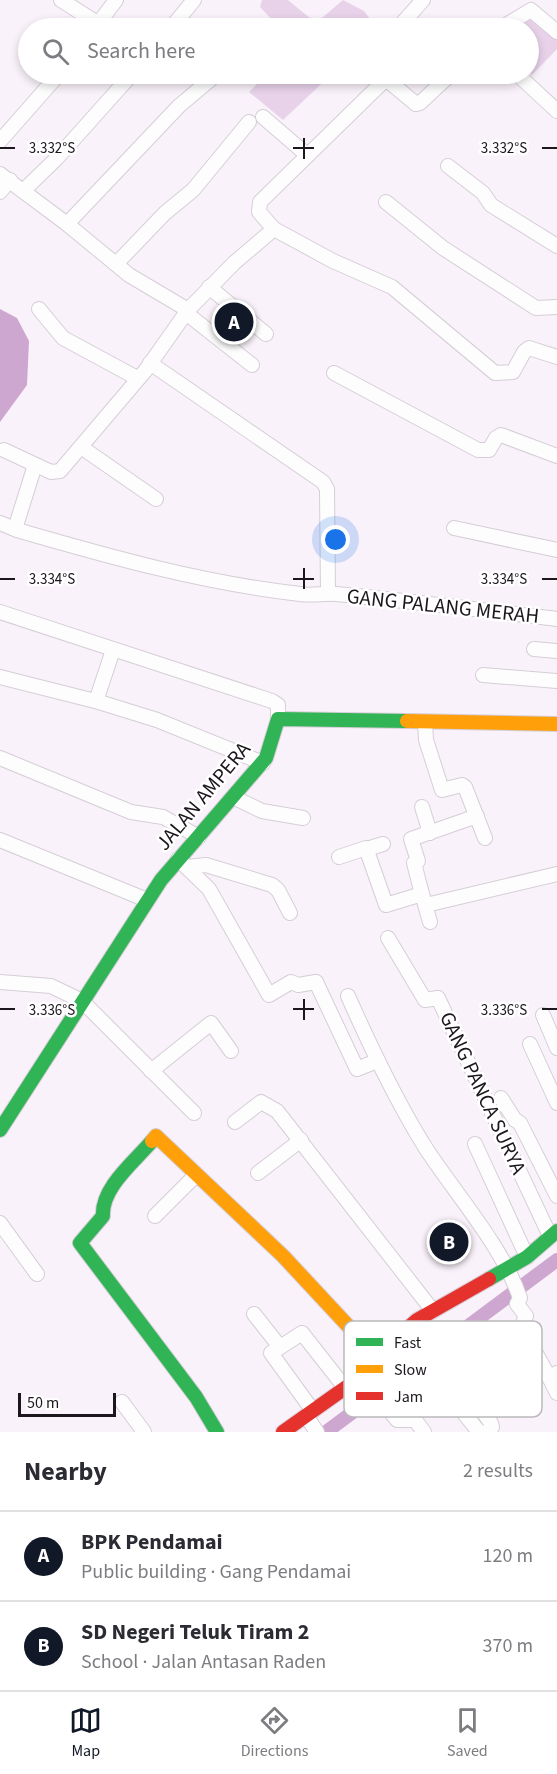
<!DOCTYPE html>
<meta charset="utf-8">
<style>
:root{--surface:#fff;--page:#f2f2f3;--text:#2b2b33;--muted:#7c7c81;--line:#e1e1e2;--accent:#111827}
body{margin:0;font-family:"Source Sans 3",sans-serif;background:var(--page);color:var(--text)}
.scale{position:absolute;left:18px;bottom:15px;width:98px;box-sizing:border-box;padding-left:6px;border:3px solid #1c161d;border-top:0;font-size:16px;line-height:21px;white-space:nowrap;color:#1c161d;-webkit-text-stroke:4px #fff;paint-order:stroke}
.you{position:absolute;left:336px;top:540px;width:21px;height:21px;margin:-15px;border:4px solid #fff;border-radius:50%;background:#1a73e8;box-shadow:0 0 0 9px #1a73e833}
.badge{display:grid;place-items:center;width:39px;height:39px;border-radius:50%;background:var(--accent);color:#fff;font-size:20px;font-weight:700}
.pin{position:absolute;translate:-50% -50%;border:3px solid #fff;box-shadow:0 2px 6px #0006}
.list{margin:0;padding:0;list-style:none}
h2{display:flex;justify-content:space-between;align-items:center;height:78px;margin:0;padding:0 24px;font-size:26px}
h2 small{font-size:20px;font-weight:400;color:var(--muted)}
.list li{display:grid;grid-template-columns:39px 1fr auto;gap:18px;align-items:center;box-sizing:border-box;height:90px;padding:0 24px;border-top:2px solid var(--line)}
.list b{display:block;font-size:22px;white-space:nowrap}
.list p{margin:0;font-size:20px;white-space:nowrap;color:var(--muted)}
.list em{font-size:20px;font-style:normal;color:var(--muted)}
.icon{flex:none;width:33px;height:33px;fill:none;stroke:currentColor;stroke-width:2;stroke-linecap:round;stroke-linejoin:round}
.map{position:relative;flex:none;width:557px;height:1432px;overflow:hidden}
.search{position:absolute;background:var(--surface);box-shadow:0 3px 9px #0003;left:18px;right:18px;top:18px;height:66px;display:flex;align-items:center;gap:15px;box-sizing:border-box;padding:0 21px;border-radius:33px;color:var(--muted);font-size:22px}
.sheet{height:258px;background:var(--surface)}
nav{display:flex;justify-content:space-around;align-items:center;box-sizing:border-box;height:84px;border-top:2px solid var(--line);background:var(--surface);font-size:16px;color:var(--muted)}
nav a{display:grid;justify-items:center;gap:3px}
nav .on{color:var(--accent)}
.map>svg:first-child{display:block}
</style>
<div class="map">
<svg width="557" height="1432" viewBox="0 0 557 1432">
<rect width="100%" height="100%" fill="#faf2fa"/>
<g fill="#e8d2ea">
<polygon points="262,0 288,0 316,23 343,0 364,11 377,28 280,28 260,7"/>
<polygon points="531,12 557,37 557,49 532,75 529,72 528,28 508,28"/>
<polygon points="267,74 332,74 283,120 249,92"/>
</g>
<polygon fill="#cea7d1" points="0,309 17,318 29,341 27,385 0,422"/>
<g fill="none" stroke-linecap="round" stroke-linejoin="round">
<polyline stroke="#cea7d1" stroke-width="14" points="326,1432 557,1260"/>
<defs>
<g id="street">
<polyline points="61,0 105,28"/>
<polyline points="95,28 116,0"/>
<polyline points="171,28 194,0"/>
<polyline points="261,28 262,28"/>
<polyline points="398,28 423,0"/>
<polyline points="501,28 531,10 557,32"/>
<polyline points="391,74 260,202 259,212 274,229 333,261 392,287 495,373 513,372 524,352 529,348 557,357"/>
<polyline points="517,74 557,111"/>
<polyline points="386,79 416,104 420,103 451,74"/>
<polyline points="263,117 306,154"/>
<polyline points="0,141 59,74"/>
<polyline points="448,166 483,193 491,205 557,246"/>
<polyline points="0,174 67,224 129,275 188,310"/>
<polyline points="23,191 57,158 132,74"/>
<polyline points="0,192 10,180"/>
<polyline points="386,202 443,248 536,308 557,307"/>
<polyline points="67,224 179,106 217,74"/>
<polyline points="116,264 165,213 193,190 249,122"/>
<polyline points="209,287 266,334"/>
<polyline points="39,309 63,338 137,378"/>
<polyline points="186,313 252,365"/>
<polyline points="150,363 323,482 327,489 328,593"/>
<polyline points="334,373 478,450 489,450 496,438 501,435 557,456"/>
<polyline points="81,447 156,499"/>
<polyline points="4,450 51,472 60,471 145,371 188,310 234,263 274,229"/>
<path d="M0 523 17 530C110 557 203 583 300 594 312 596 324 593 336 594 410 601 483 610 557 619"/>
<polyline points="454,528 557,550"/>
<polyline points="15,529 35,465"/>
<polyline points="0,612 272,701 278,705 278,719"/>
<polyline points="534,649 557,651"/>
<polyline points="113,650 98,695 99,702 157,720 263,763"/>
<polyline points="483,675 557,681"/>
<polyline points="0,677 99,702"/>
<polyline points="425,722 426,740 442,790 462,785 465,787 485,838"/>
<polyline points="0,758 131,812 163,817 199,837"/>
<polyline points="233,797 262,811 303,818"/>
<polyline points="422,807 430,833"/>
<polyline points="0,840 147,900"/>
<polyline points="367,849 383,844"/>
<polyline points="339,857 366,848 386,905 422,894 430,922"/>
<polyline points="178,859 209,889 269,995 291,982 298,985 316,982 357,1069 377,1061"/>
<polyline points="187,867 206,865 272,885 278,890 290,913"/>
<polyline points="422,894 414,863 418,861 411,839 477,816"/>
<polyline points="426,905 557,874"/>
<polyline points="388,938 425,1000 438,998 550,1236"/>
<polyline points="0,982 51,986 82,1001 194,1113"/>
<path d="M348 996C371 1048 395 1099 425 1147 454 1192 503 1247 520 1298L517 1304 526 1316 523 1323 532 1339 530 1343 549 1377 557 1373"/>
<polyline points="543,1015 557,1048"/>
<polyline points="530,1044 557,1103"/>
<polyline points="151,1071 211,1023 231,1051"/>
<polyline points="501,1098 515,1120 520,1123 557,1196"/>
<polyline points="235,1122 261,1102 277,1111 433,1311"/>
<polyline points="475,1144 527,1257"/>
<polyline points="258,1173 301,1140"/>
<polyline points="155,1216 196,1175"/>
<polyline points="0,1223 37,1274"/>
<polyline points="254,1314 280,1347"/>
<polyline points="417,1320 491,1423 492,1427 487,1432"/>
<polyline points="362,1376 397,1420 415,1420 424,1432"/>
<polyline points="549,1377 557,1393"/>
<polyline points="438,1381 479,1432"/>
<polyline points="423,1392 443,1377"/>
<polyline points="122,1402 144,1432"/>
<polyline points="313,1411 271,1353 302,1333 346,1389"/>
<polyline points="306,1416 317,1432"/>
</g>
<g id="fast">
<polyline points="0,1130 161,880 266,758 278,719 407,721"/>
<path d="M152 1141C134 1162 101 1188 103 1216L80 1243 196 1397 217 1432"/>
<polyline points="489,1279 527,1257 557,1231"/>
</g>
<g id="slow">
<polyline points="407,721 557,724"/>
<polyline points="152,1141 156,1136 283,1256 364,1343"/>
</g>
<polyline id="jam" points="283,1432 362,1376 395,1339 417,1320 489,1279"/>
</defs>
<use href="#street" stroke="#d5ced6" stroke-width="16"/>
<use href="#fast" stroke="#d5ced6" stroke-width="16"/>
<use href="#slow" stroke="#d5ced6" stroke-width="16"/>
<use href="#jam" stroke="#d5ced6" stroke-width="16"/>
<use href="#street" stroke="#fefdfe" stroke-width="14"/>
<use href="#fast" stroke="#30b455" stroke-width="14"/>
<use href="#slow" stroke="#ff9f0a" stroke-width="14"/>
<use href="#jam" stroke="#e5322d" stroke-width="14"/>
</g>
<path fill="none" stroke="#1c161d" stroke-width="2" d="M304 138V159M0 148H15M293 148H314M542 148H557M304 568V589M0 579H15M293 579H314M542 579H557M304 999V1020M0 1009H15M293 1009H314M542 1009H557"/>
<g text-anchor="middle" stroke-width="5" stroke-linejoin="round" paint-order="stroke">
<g font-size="21" fill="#1c161d" stroke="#fff">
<text transform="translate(443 606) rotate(6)" y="7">GANG PALANG MERAH</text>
<text transform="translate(203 796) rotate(-50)" y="7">JALAN AMPERA</text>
<text transform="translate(483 1093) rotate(65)" y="7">GANG PANCA SURYA</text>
</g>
</g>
<rect x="344" y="1321" width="198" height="96" rx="9" fill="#fff" stroke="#bbb9bb" stroke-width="1.5"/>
<rect x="356" y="1338" width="27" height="8" fill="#30b455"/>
<rect x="356" y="1365" width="27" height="8" fill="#ff9f0a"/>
<rect x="356" y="1392" width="27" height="8" fill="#e5322d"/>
<g font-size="16" fill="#1c161d">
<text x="394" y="1348">Fast</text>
<text x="394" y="1375">Slow</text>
<text x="394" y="1402">Jam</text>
</g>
<g font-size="15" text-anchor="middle" fill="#1c161d" stroke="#fff" stroke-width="5" stroke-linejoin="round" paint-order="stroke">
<text x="52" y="153">3.332°S</text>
<text x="504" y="153">3.332°S</text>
<text x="52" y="584">3.334°S</text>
<text x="504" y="584">3.334°S</text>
<text x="52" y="1015">3.336°S</text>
<text x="504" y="1015">3.336°S</text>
</g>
</svg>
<div class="scale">50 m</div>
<div class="you"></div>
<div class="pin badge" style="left:234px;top:322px">A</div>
<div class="pin badge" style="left:449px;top:1242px">B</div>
<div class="search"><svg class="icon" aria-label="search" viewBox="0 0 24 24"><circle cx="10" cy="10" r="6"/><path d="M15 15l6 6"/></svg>Search here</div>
</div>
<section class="sheet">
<h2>Nearby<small>2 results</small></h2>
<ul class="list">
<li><span class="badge">A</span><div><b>BPK Pendamai</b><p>Public building · Gang Pendamai</p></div><em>120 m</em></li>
<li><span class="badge">B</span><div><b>SD Negeri Teluk Tiram 2</b><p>School · Jalan Antasan Raden</p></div><em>370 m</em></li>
</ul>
</section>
<nav>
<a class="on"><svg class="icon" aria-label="map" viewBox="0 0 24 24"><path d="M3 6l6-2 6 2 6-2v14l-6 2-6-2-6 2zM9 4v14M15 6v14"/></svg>Map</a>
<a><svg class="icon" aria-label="directions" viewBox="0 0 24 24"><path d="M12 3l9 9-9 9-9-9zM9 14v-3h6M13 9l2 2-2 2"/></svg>Directions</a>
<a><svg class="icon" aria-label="saved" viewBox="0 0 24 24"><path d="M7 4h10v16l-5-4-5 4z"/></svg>Saved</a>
</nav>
